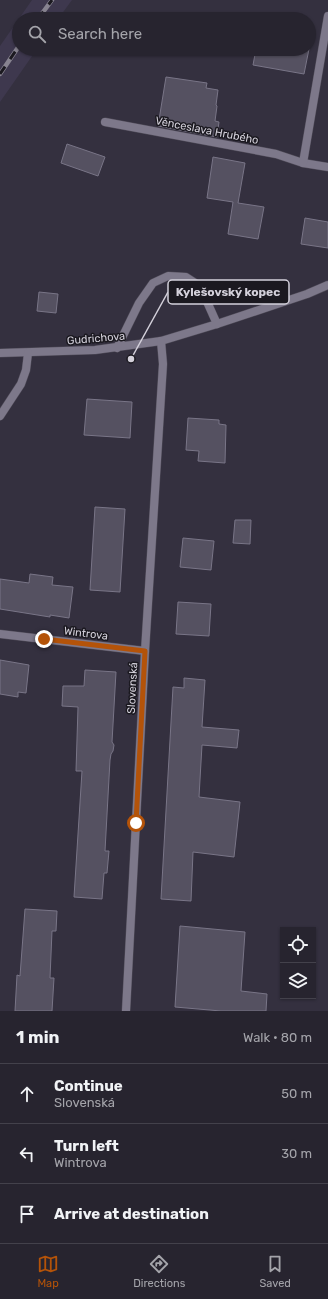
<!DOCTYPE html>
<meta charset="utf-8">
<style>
:root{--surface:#27242f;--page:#2f2c37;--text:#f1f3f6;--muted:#a4a4aa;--line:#43414b;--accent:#b45309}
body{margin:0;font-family:Rubik,sans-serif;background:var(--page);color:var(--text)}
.controls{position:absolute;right:12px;bottom:12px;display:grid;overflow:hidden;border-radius:0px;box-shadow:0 1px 3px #0004}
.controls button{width:36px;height:36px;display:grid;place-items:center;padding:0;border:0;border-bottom:1px solid var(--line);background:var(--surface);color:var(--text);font:20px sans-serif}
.stop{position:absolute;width:12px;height:12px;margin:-9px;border:3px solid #b45309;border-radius:50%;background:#fff}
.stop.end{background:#b45309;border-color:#fff;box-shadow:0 1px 4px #0008}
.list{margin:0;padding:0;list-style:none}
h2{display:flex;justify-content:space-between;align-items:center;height:52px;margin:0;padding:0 16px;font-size:17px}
h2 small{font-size:13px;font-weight:400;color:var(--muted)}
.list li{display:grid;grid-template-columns:26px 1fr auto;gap:12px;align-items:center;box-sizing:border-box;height:60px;padding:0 16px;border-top:1px solid var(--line)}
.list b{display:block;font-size:15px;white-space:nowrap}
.list p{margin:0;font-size:13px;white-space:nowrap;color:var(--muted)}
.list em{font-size:13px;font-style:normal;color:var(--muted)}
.icon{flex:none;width:22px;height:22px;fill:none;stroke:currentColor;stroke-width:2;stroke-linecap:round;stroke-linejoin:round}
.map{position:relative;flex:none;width:328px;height:1011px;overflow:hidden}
.search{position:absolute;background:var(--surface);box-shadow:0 1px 3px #0004;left:12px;right:12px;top:12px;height:44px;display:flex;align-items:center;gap:10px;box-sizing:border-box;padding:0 14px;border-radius:22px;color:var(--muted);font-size:15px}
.sheet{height:232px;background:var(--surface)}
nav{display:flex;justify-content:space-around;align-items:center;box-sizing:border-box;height:56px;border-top:1px solid var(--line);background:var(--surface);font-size:11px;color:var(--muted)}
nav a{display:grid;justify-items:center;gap:2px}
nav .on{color:var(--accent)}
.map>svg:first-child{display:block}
</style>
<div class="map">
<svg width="328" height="1011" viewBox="0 0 328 1011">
<rect width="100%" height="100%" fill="#34303f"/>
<polygon fill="#3e384e" points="32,0 72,0 58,19 19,19 19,49 37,49 0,102 0,46"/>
<g fill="#555161" stroke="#797587">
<polygon points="256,49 309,49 304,74 253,65"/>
<polygon points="166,77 207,83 206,88 218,90 216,105 217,106 215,121 219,122 217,137 158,126"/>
<polygon points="67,144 105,157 98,176 61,163"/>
<polygon points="213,157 245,163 238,203 264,207 258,239 228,234 233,202 207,198"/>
<polygon points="305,218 328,222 328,248 301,244"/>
<polygon points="39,292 58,294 56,313 37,311"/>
<polygon points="87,399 132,402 130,438 84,435"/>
<polygon points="188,418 219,420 219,424 226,425 225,463 198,461 199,451 186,450"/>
<polygon points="95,507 125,509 120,592 90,590"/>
<polygon points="235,520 251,520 250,544 233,543"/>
<polygon points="183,538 214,541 211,570 180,567"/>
<polygon points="30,574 53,577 52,585 73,587 69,618 50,615 50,617 0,609 0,579 29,583"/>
<polygon points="178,602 211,604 209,636 176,634"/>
<polygon points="0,660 29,665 26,693 18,692 18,697 0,694"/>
<polygon points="85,670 116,672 112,742 114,745 113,751 111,754 110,760 105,851 109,851 107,873 104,873 102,899 74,897 82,771 76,771 78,707 62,706 63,686 84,686"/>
<polygon points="184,678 205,680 202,727 239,730 237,748 202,745 199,797 240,802 234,857 193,852 191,901 161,899 173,687 184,688"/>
<polygon points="25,909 57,911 56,931 52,931 50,978 54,978 52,1011 15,1011 17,975 20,976"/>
<polygon points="180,926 245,932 241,991 267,994 266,1011 221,1011 175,1007"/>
</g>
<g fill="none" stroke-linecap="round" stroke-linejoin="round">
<defs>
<polyline id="service" points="117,348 139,303 153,283 168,276 186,277 200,286 217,324"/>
<g id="minor">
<polyline points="105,122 276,154 303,163 328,167"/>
<polyline points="303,163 328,16"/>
<polyline points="0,353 95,350 161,341 217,324 307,294 328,285"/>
<polyline points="0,416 21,384 26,370 28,353"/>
<polyline points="0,634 145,651"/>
<polyline points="126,1011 145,651 163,364 161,341"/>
</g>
</defs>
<use href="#service" stroke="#504c59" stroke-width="9"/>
<use href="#minor" stroke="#504c59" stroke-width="9"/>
<use href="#service" stroke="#7d788a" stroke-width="8"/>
<use href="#minor" stroke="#7d788a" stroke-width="8"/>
<defs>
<g id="rail">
<polyline points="38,19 52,0"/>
<polyline points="0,74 19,46"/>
</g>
</defs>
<use href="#rail" stroke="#878390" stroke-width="4.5"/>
<use href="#rail" stroke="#1b1920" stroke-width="3" stroke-dasharray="9" stroke-linecap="butt"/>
</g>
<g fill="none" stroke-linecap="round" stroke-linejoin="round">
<polyline stroke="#b45309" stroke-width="5" points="44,639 145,651 136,823"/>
</g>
<g text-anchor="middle" stroke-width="3" stroke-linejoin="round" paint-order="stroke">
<g font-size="11" fill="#d4d1db" stroke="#1b1920">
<text transform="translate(207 130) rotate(11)" y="4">Věnceslava Hrubého</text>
<text transform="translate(96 338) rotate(-5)" y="4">Gudrichova</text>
<text transform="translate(86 633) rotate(7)" y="4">Wintrova</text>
<text transform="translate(132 688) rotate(-87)" y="4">Slovenská</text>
</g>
</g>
<path fill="none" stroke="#d4d1db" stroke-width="1.5" d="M131 359L168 292"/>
<circle fill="#d4d1db" stroke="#1b1920" stroke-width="1.5" cx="131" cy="359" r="4"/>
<rect fill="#1b1920" stroke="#d4d1db" stroke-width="1.5" x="168" y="280" width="121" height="24" rx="4"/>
<g font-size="12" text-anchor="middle" font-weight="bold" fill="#d4d1db">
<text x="228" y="296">Kylešovský kopec</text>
</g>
</svg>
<div class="controls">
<button><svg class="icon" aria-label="locate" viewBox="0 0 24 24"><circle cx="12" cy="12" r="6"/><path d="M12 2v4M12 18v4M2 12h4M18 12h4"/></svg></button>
<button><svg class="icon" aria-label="layers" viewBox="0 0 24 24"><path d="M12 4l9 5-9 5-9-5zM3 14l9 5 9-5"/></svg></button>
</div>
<div class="stop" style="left:136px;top:823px"></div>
<div class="stop end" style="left:44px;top:639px"></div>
<div class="search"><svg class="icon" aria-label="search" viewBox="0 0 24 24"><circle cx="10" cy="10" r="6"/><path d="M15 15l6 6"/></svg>Search here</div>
</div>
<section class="sheet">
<h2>1 min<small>Walk · 80 m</small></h2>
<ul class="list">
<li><svg class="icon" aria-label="ahead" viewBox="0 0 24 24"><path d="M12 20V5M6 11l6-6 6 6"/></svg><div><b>Continue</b><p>Slovenská</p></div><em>50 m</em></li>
<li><svg class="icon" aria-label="left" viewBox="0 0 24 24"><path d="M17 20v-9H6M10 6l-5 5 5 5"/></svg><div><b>Turn left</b><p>Wintrova</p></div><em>30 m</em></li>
<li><svg class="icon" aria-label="arrive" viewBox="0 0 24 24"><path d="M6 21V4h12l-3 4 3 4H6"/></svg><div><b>Arrive at destination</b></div></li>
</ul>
</section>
<nav>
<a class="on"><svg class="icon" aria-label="map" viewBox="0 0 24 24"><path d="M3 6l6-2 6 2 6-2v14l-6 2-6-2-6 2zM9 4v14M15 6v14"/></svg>Map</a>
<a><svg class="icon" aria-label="directions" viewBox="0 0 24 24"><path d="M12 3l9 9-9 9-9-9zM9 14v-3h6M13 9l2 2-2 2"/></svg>Directions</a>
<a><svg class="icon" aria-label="saved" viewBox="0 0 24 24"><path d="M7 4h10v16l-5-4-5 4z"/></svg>Saved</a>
</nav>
